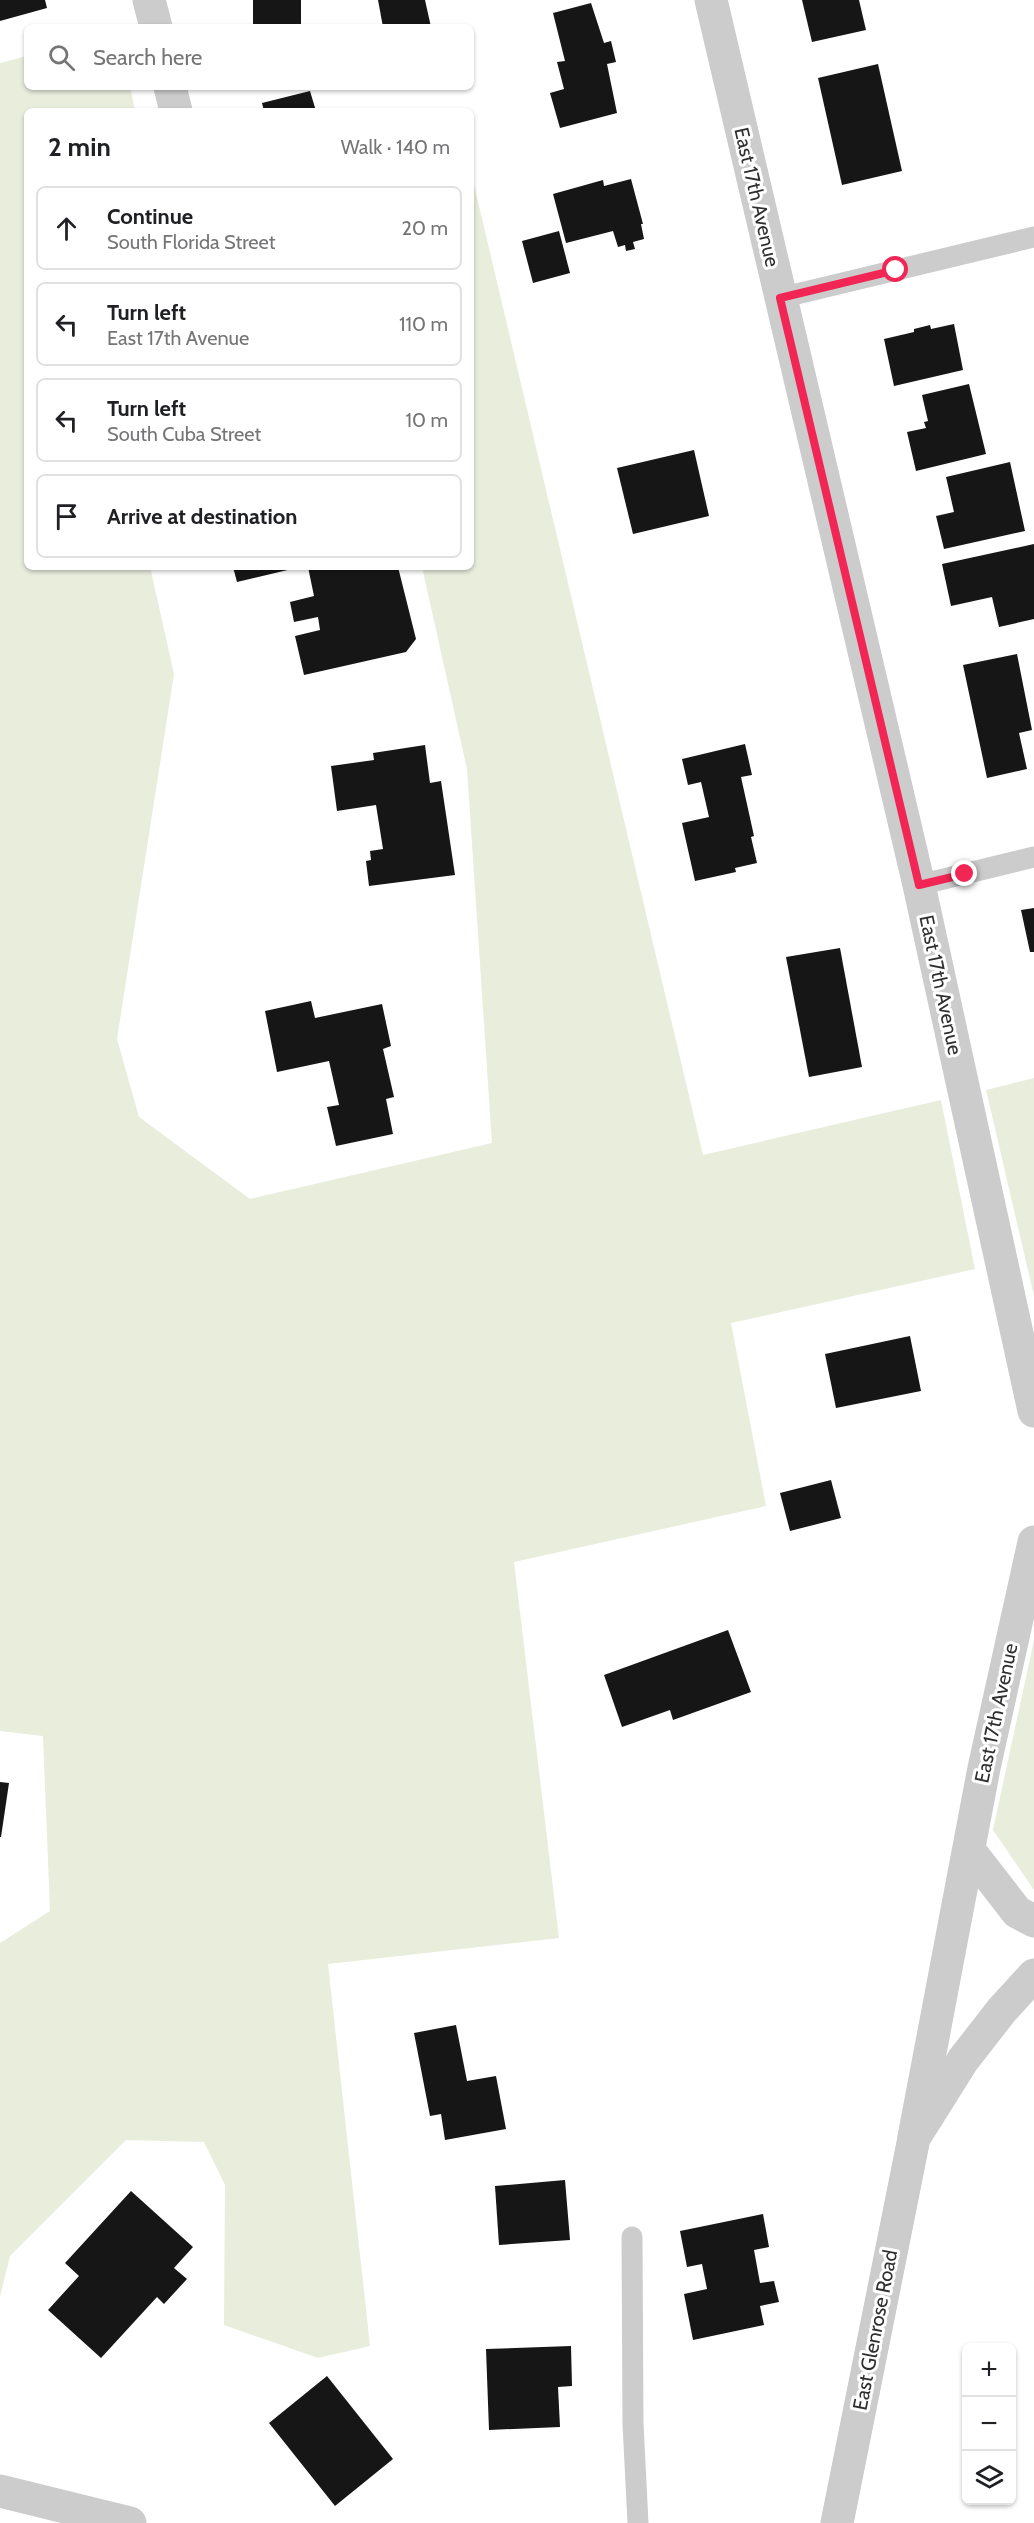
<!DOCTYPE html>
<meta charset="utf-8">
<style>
:root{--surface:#fff;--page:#f6f6f6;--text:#202124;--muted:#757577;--line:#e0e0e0}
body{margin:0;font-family:Cabin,sans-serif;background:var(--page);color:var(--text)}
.controls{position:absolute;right:18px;bottom:18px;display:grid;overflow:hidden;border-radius:9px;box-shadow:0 2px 4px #0004}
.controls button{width:54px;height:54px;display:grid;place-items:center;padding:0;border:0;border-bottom:2px solid var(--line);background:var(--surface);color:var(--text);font:30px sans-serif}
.stop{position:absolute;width:18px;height:18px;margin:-14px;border:4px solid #f12654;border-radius:50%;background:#fff}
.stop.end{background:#f12654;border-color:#fff;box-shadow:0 2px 6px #0008}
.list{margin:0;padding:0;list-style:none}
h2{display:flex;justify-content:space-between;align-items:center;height:78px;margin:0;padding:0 24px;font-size:26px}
h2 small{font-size:20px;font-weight:400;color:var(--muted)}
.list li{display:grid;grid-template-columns:39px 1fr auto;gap:18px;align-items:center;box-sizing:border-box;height:84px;margin:0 12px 12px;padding:0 12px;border:2px solid var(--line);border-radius:9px}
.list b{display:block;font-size:22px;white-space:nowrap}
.list p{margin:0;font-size:20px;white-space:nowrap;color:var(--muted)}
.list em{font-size:20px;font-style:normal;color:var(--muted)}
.icon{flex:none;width:33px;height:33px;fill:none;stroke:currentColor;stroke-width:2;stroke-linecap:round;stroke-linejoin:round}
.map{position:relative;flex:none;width:1034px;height:2523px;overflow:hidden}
.search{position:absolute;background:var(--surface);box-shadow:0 2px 4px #0004;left:24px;top:24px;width:450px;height:66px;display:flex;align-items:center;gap:15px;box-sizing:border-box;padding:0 21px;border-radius:9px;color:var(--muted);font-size:22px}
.panel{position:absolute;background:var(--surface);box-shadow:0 2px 4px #0004;left:24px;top:108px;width:450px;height:462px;border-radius:9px}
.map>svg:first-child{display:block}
</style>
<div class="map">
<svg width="1034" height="2523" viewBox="0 0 1034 2523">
<rect width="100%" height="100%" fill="#fff"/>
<g fill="#e8eddc">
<polygon points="27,56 27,87 130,87 135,111 27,111 27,567 150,567 174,674 117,1039 139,1117 250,1199 492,1143 467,769 422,567 471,567 471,172 703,1155 941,1100 975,1269 731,1323 766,1506 514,1562 559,1938 328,1964 370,2346 318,2358 224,2325 225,2185 204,2142 126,2140 10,2256 0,2297 0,1943 50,1911 43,1736 0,1731 0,63"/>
<polygon points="1034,1078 1034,1296 986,1090"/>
<polygon points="1034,1640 1034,1890 993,1830"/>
</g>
<g fill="#161616">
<polygon points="0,0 45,0 47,8 0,21"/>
<rect x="253" y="0" width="48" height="27"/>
<polygon points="378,0 425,0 431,27 383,27"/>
<polygon points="802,0 859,0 866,30 812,42"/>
<polygon points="591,3 604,43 611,41 616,62 607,64 617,113 560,128 550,93 564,89 557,62 565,61 553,13"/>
<polygon points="878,64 902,171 842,185 818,78"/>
<polygon points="310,91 316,111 264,111 262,103"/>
<polygon points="631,179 643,224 641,224 644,239 633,242 635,249 626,251 625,245 618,247 613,231 566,243 553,194 603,180 604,186"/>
<polygon points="559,231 570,273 533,283 522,241"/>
<polygon points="954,324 963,370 894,386 884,339 914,332 914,329 930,325 931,329"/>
<polygon points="969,384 986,454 916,471 907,432 926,428 924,422 928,421 922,395"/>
<polygon points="694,450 709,516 633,534 617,468"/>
<polygon points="1010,462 1025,531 944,549 936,516 954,512 946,477"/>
<polygon points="1034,544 1034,619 999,627 992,597 951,606 942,564"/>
<polygon points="233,567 296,567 296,568 237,582"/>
<polygon points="308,567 398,567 416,639 406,652 304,675 295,636 320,630 318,617 294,622 290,602 314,596"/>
<polygon points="1017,654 1032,730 1019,733 1027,769 987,778 963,665"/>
<polygon points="745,744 752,775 741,777 754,836 751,837 757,863 735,868 736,872 695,881 682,823 709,817 701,782 688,785 682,759"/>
<polygon points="425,745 430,783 441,781 455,875 369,886 366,861 371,860 370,851 383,849 376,805 337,811 331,766 374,760 373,753"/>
<polygon points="1034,908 1034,952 1030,952 1021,910"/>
<polygon points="840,948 862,1067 809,1077 786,957"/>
<polygon points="311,1001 315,1018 382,1004 391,1046 383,1049 394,1097 386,1099 393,1134 336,1146 327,1107 339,1105 329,1061 277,1072 265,1011"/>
<polygon points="910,1336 921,1391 836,1408 825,1354"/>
<polygon points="831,1480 841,1518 790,1531 780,1493"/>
<polygon points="728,1630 751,1692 673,1720 670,1710 622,1727 604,1675"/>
<polygon points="0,1782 9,1783 1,1837 0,1837"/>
<polygon points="456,2025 467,2081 496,2076 506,2129 445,2140 441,2114 430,2116 414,2033"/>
<polygon points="565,2180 570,2240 499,2245 495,2186"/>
<polygon points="131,2191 193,2247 174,2268 187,2279 164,2304 157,2297 101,2358 48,2310 79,2276 65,2263"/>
<polygon points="763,2214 769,2247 754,2250 760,2283 774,2281 779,2302 760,2306 764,2325 693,2340 684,2294 707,2289 702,2264 687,2267 680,2231"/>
<polygon points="571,2346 572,2386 558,2387 560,2427 489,2430 486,2349"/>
<polygon points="327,2376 393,2459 335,2506 269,2423"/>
</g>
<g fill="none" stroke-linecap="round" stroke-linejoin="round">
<g stroke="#ccc" stroke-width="21">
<polyline points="780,298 1034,237"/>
<polyline points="919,885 1034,857"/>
<polyline points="632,2237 633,2424 638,2523"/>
</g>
<g stroke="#ccc" stroke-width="33">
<polyline points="149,0 156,27"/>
<polyline points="711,0 919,885 1034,1411"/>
<polyline points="170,87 176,111"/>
<polyline points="969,1850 1017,1912 1034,1921"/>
<polyline points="914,2137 984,1768 1034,1542"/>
<polyline points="0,2491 130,2523"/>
</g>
<polyline stroke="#ccc" stroke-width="33" points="837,2523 914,2138 963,2060 1002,2010 1034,1975"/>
</g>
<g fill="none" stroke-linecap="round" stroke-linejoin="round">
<polyline stroke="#f12654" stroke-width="8" points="896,270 780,298 919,885 965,874"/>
</g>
<g text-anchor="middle" stroke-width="6" stroke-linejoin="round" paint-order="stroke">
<g font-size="20" fill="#2f2f2f" stroke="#fff">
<text transform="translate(757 197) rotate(77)" y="7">East 17th Avenue</text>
<text transform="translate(941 985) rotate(78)" y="7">East 17th Avenue</text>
<text transform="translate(996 1713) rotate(-78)" y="7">East 17th Avenue</text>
<text transform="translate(875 2330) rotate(-79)" y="7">East Glenrose Road</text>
</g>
</g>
</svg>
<div class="controls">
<button>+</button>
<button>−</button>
<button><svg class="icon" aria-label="layers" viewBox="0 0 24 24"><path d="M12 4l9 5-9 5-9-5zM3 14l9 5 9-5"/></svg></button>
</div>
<div class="stop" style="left:896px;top:270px"></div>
<div class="stop end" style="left:965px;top:874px"></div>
<div class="search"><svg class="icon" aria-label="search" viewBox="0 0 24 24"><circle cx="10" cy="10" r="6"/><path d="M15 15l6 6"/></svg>Search here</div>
<section class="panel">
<h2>2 min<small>Walk · 140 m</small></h2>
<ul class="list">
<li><svg class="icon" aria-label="ahead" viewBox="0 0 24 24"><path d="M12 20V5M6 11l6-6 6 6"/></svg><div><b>Continue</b><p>South Florida Street</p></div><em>20 m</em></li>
<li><svg class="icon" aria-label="left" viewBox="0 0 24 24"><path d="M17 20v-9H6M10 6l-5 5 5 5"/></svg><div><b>Turn left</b><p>East 17th Avenue</p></div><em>110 m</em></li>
<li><svg class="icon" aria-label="left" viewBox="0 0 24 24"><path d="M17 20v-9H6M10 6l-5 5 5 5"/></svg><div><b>Turn left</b><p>South Cuba Street</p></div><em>10 m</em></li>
<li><svg class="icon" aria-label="arrive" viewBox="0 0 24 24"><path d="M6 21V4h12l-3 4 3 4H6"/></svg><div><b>Arrive at destination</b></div></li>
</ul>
</section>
</div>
